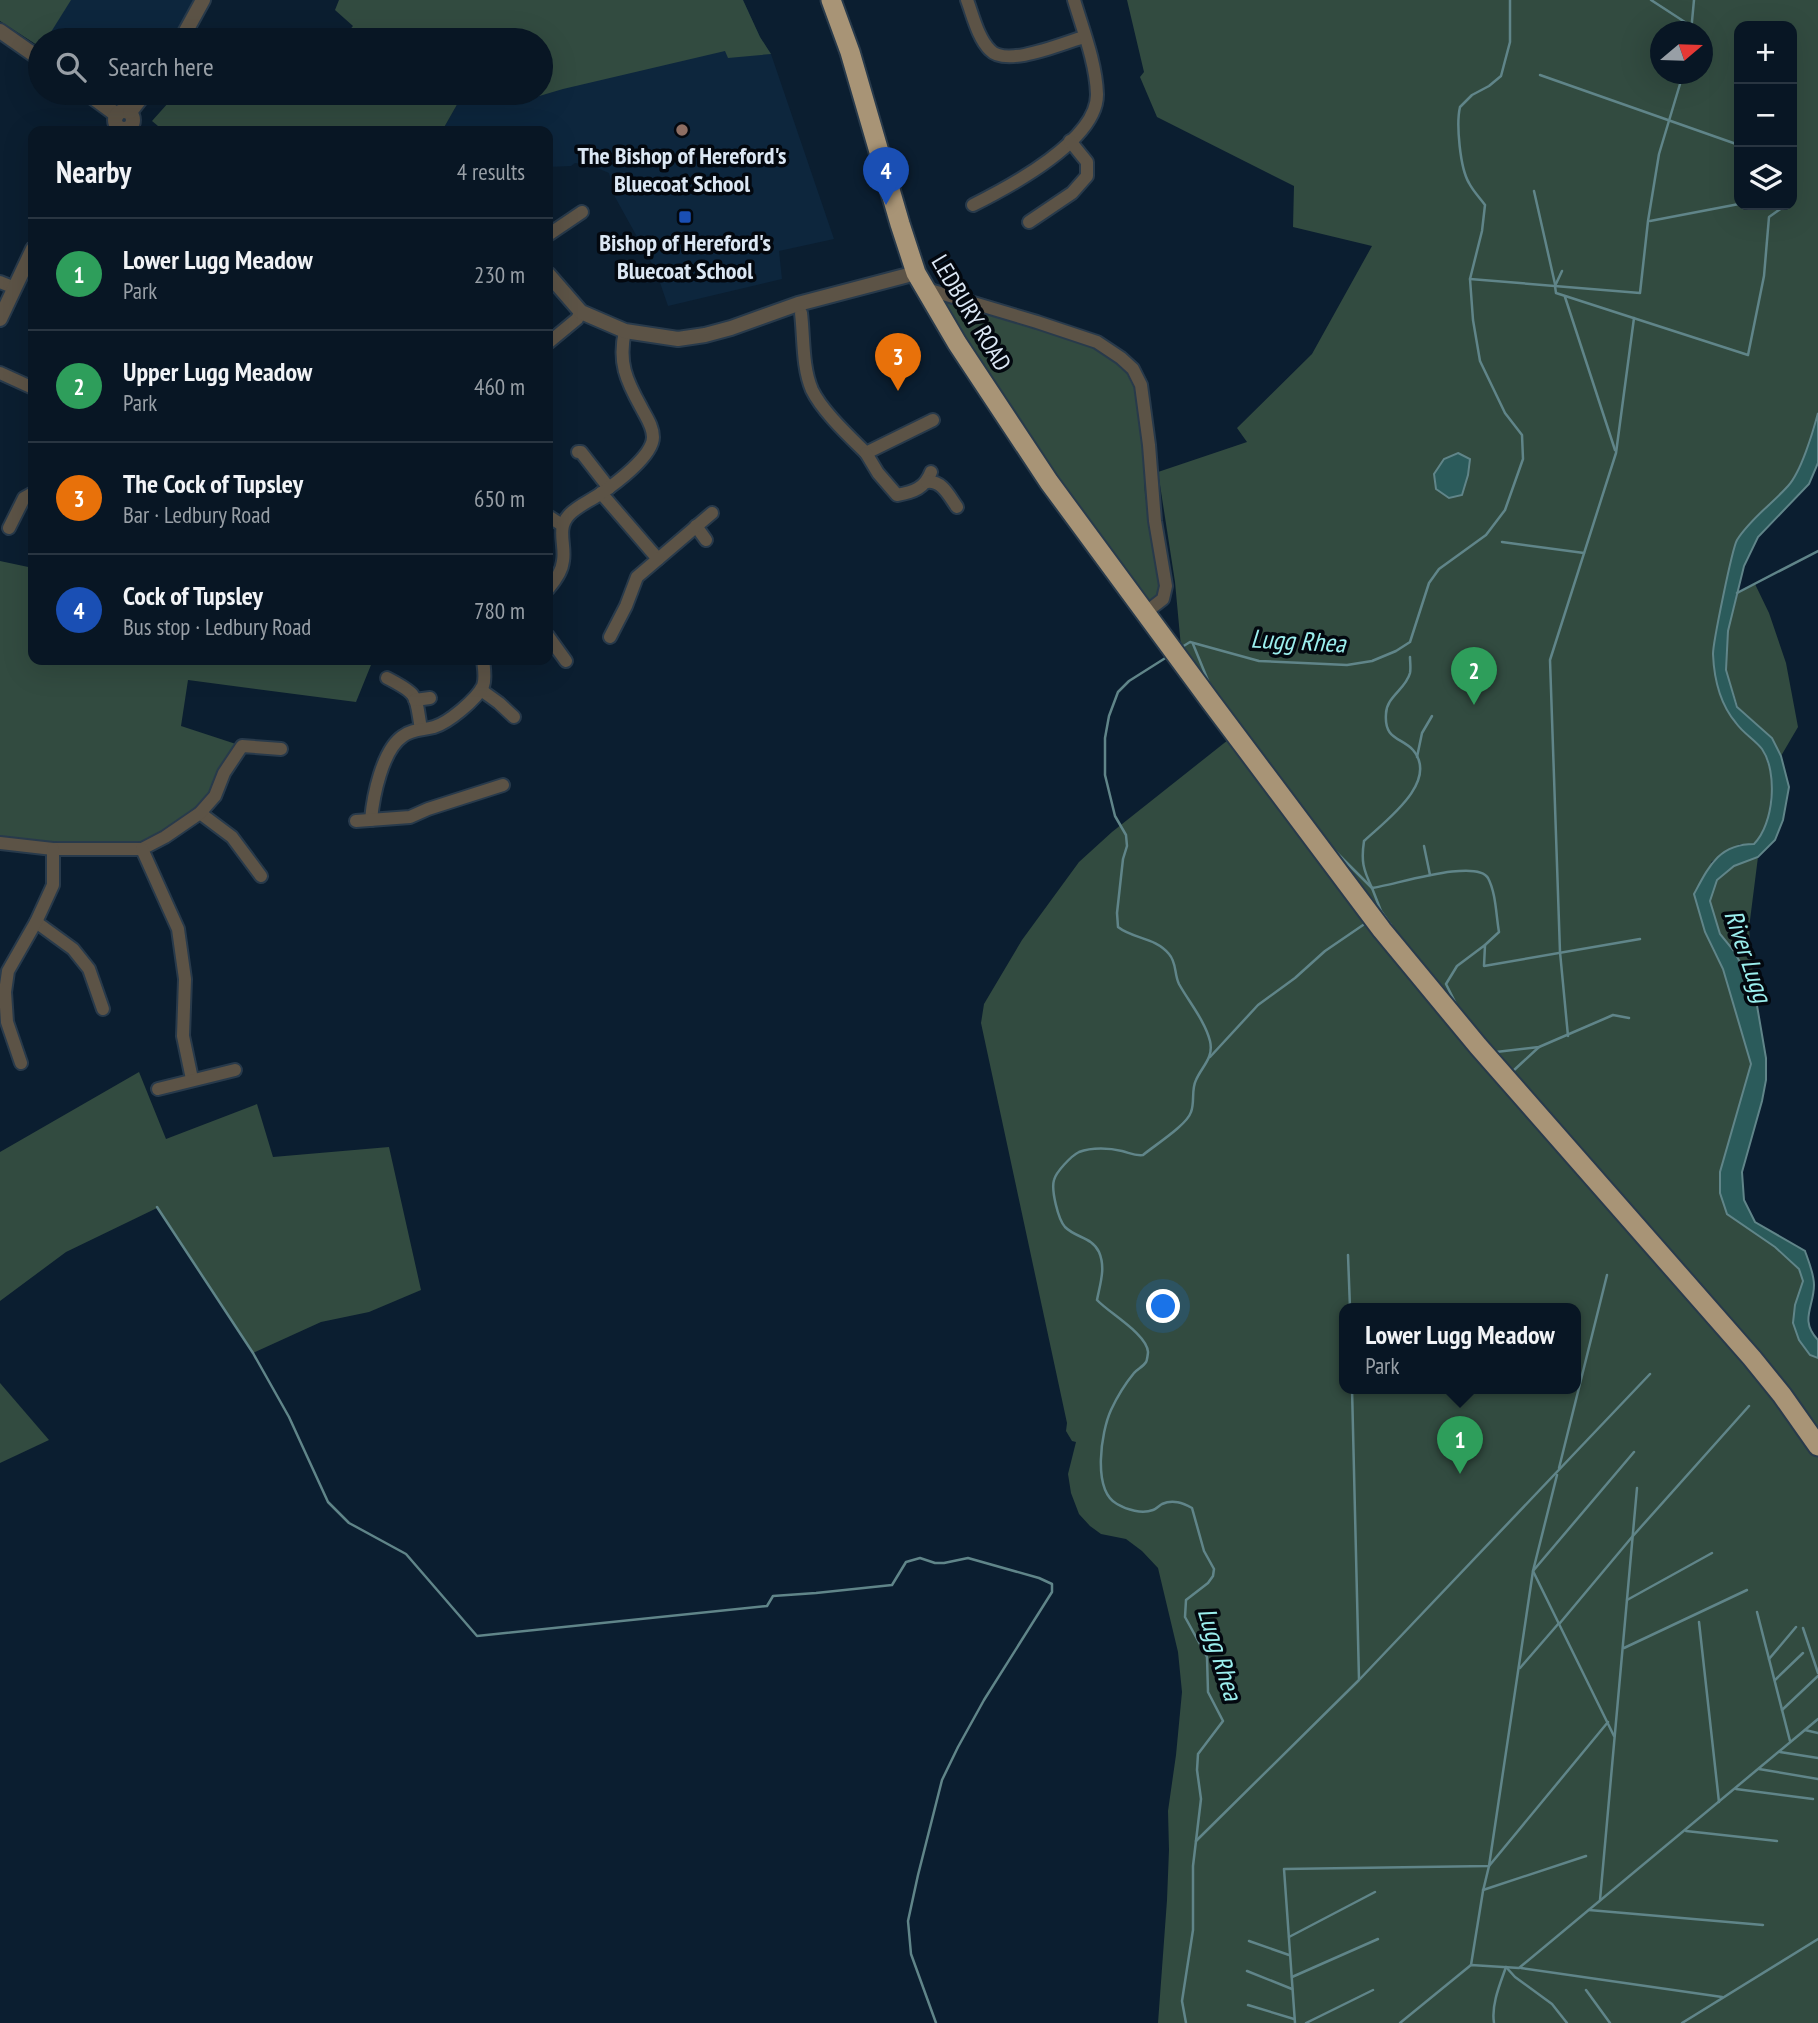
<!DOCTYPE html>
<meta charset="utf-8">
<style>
:root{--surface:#081624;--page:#162331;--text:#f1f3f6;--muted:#989fa6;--line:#293541;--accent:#0b8043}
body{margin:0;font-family:"PT Sans Narrow",sans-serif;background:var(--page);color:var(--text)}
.controls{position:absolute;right:21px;top:21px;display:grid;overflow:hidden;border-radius:14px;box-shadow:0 7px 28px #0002}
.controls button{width:63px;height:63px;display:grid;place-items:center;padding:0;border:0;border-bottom:2px solid var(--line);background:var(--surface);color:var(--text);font:35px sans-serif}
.compass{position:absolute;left:1650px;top:21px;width:63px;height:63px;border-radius:50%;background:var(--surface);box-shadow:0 7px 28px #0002;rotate:71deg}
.you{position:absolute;left:1164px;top:1307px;width:24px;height:24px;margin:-18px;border:5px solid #fff;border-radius:50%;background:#1a73e8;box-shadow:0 0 0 10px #1a73e833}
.badge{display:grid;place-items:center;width:46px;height:46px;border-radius:50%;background:var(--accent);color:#fff;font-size:23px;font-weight:700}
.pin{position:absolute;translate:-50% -58px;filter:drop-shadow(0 2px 4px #0008)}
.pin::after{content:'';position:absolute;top:37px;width:24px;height:21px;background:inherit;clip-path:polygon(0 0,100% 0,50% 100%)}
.popup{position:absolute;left:1339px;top:1303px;width:242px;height:91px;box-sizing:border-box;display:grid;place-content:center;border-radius:14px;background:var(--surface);filter:drop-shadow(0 2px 5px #0005);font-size:23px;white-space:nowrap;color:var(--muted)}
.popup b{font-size:26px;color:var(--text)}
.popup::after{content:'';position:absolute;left:50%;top:100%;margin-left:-14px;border:14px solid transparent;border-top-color:var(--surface)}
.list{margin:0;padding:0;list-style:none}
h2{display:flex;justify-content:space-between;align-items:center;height:91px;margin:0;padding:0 28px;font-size:30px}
h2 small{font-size:23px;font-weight:400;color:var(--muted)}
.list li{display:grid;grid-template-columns:46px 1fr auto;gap:21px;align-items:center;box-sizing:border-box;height:112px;padding:0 28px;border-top:2px solid var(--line)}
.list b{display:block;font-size:26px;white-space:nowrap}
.list p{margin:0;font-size:23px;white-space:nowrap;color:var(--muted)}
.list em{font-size:23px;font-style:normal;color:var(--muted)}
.icon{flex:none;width:38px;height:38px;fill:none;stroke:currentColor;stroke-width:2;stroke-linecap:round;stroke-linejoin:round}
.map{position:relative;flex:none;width:1818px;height:2023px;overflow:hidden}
.search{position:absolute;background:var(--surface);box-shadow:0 7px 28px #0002;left:28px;top:28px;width:525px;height:77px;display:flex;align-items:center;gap:18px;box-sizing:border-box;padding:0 24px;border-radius:38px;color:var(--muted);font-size:26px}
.panel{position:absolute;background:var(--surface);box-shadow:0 7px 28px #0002;left:28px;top:126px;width:525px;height:539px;border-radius:14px}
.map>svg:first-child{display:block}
</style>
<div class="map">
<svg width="1818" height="2023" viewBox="0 0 1818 2023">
<rect width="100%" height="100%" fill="#0b1e30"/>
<g fill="#0d263d">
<polygon points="0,0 194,0 172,40 40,40"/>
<polygon points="743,0 760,37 771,54 834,239 779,251 782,279 668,306 656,271 615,197 609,173 590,165 575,163 571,166 548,167 548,131 442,131 463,94 541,93 541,40"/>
</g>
<g fill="#324b40" fill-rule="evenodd">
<polygon points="0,0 71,0 46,40 40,40 40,47 0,21"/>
<polygon points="339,0 743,0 760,37 771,54 728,58 725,51 563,89 519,102 519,93 541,93 541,40 341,40 353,26 335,10"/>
<path d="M1127 0H1818V413L1811 440 1791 484 1748 526 1713 651 1717 687 1734 722 1763 750 1773 778 1768 820 1761 837 1754 844H1740L1711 862 1705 932 1723 969 1751 1065 1720 1172V1193L1799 1269 1803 1281 1795 1305 1793 1323 1799 1340 1810 1355 1818 1358V1431L1420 967 1181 647 1175 582 1158 472 1247 442 1237 428 1312 354 1372 246 1293 227 1294 186 1157 117 1140 77 1144 72ZM1739 26H1792V205H1739ZM1660 32H1702V74H1660Z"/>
<polygon points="177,93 193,93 224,104 228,93 467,93 463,94 442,131 164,131 152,121"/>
<polygon points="936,299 1061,334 1110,356 1129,372 1136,391 1141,420 1145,494 1160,585 1158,599 1146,603 1107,551"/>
<polygon points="0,561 33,568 33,660 373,660 356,702 188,680 181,726 242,746 215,796 142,849 0,843"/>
<polygon points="1755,584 1769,613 1786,663 1798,727 1781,756 1772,738 1738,707 1726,670 1728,631 1738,593"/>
<path d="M1228 740 1676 1278 1818 1455V2023H1158L1167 1900 1169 1850 1168 1811 1176 1755 1182 1692 1178 1652 1158 1568 1142 1551 1126 1539 1101 1534 1090 1526 1079 1514 1071 1493 1068 1474 1076 1442 1072 1441 1066 1431 1067 1423 981 1023 984 1004 1022 940 1079 862 1112 832ZM1344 1308H1576V1388H1344Z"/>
<polygon points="1758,857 1749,928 1754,988 1734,951 1720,934 1710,901 1717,880 1734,866"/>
<polygon points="139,1072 166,1139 257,1104 273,1157 389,1147 421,1290 369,1312 321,1322 253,1353 157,1208 66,1252 0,1301 0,1152"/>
<polygon points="0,1383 49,1440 0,1463"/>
</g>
<g fill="#2b5b5b" stroke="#608589" stroke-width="2">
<path d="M1818 413V463L1809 484 1758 537 1744 566 1728 631 1726 670 1737 707 1772 738 1781 756 1789 787 1783 820 1775 840 1758 857 1734 866 1717 880 1710 901 1720 934 1734 951 1754 988 1766 1058V1080L1762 1101 1742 1172 1744 1200 1755 1222 1805 1251C1809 1262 1814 1274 1814 1285 1814 1307 1799 1320 1818 1340V1358L1810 1355 1799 1340 1793 1323 1795 1305 1803 1281 1799 1269 1775 1247 1727 1214 1720 1193V1172L1751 1064 1723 969 1705 932 1694 894C1709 866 1719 844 1754 844 1774 824 1778 772 1762 749 1755 740 1743 733 1736 723 1720 704 1714 678 1713 654 1713 643 1732 549 1737 540 1750 519 1772 504 1788 486 1801 472 1813 432 1818 413Z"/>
<polygon points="1458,453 1470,459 1468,475 1462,495 1449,498 1436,489 1434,474 1444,459"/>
</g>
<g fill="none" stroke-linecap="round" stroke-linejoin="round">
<g stroke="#608589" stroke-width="2.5">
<polyline points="1651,0 1691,26"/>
<polyline points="1691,32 1694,0"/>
<polyline points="1540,75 1739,145"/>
<polyline points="1534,191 1555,284"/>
<polyline points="1792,201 1794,200"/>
<polyline points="1650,221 1739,204"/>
<polyline points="1562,271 1555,286 1556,293 1748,355 1764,276 1769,217 1786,205"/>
<polyline points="1470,279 1640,293 1648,221 1659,154 1683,74"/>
<polyline points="1565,297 1615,450"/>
<polyline points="1502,542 1584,553"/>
<polyline points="1737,593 1818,551"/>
<polyline points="1193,644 1209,683"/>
<path d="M1182 647 1190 642 1259 661 1347 665 1372 661 1396 651 1410 642 1429 583 1439 569 1486 535 1505 510 1523 459 1522 435 1505 413 1480 361 1473 320 1470 279 1482 231 1485 205C1480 198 1473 191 1469 183 1460 168 1456 124 1460 107L1472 95 1489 86 1501 76 1510 42V0"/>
<path d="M1167 657 1129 681 1118 692 1109 716 1105 738V775L1115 816 1126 835 1127 846 1123 859 1117 913 1118 927C1133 939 1155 937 1169 954 1177 963 1174 974 1179 984 1189 1002 1205 1021 1210 1041 1214 1058 1202 1066 1196 1080 1191 1090 1195 1102 1191 1112 1187 1125 1155 1145 1143 1155 1135 1156 1130 1153 1122 1151 1110 1148 1092 1147 1079 1152 1071 1156 1056 1172 1054 1180 1051 1190 1058 1219 1065 1227 1076 1238 1092 1237 1099 1252 1106 1268 1100 1284 1097 1300 1109 1313 1147 1334 1148 1352 1148 1353 1147 1361 1146 1362 1143 1367 1137 1369 1134 1373 1125 1384 1117 1397 1111 1410 1101 1432 1092 1490 1117 1504 1127 1510 1142 1514 1153 1510 1156 1509 1160 1505 1162 1504 1173 1499 1183 1503 1192 1508L1204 1551 1214 1569 1213 1576 1208 1583 1186 1600 1185 1617 1207 1657 1208 1692 1223 1721 1198 1754 1197 1770 1201 1799 1193 1866V1930L1182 2001 1186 2023"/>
<path d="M1410 657C1410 662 1411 668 1410 673 1406 689 1386 697 1386 714 1384 740 1401 737 1413 750 1440 782 1384 822 1364 841 1361 861 1363 869 1372 888 1395 885 1476 858 1488 878 1496 893 1496 915 1499 932L1485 945"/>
<polyline points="1417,757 1422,733 1432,716"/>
<polyline points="1424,846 1430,875"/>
<polyline points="1332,848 1372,888 1381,911 1393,928"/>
<polyline points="1456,1004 1446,984 1457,966 1485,945 1484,966 1640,939"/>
<polyline points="1568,1036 1560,952 1550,660 1616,453 1634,318"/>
<polyline points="1496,1052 1539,1047 1613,1015 1629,1018"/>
<polyline points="1210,1057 1258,1005 1295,978 1325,951 1366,923"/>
<polyline points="1513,1071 1539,1047"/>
<polyline points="157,1207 253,1353 289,1417 328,1502 349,1523 406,1554 477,1636 767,1606 773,1596 816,1593 892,1585 906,1562 920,1558 935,1563 944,1563 968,1558 1039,1578 1052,1584 1052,1592 984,1700 958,1747 942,1780 918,1875 908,1921 911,1954 936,2023"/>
<polyline points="1348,1255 1350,1308"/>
<polyline points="1352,1388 1359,1679"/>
<polyline points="1559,1468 1607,1275"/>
<polyline points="1557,1475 1533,1571 1614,1736"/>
<polyline points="1627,1600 1712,1553"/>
<polyline points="1757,1612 1790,1741"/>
<polyline points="1699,1622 1719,1802"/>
<polyline points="1560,1623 1632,1537 1749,1406"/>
<polyline points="1803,1628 1818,1673"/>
<polyline points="1624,1648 1747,1590"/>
<polyline points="1769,1659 1796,1627"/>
<polyline points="1520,1668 1559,1623"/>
<polyline points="1775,1680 1803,1653"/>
<polyline points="1782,1710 1818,1676"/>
<polyline points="1805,1730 1818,1733"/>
<polyline points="1780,1752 1818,1758"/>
<polyline points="1759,1769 1818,1779"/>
<polyline points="1736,1789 1813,1799"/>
<polyline points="1686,1831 1777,1841"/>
<polyline points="1196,1841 1359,1680 1650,1374"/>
<polyline points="1483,1890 1586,1856"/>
<polyline points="1600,1900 1637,1488"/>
<polyline points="1589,1910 1763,1925"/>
<polyline points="1289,1937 1375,1892"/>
<polyline points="1249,1941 1289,1955"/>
<polyline points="1471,1965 1483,1891 1489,1866 1533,1571 1634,1452"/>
<polyline points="1506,1967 1515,1977 1552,2004 1567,2023"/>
<polyline points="1521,1968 1722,1997"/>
<polyline points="1247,1971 1292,1989"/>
<polyline points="1292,1977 1378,1939"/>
<polyline points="1586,1990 1610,2023"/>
<polyline points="1248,2005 1294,2019"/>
<polyline points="1295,2023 1284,1869 1489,1866 1608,1722"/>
<polyline points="1306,2023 1373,1990"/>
<polyline points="1400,2023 1471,1965 1519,1968 1818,1719"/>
<path d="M1494 2023C1491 2005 1500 1984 1506 1967"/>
<polyline points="1682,2023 1818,1939"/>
</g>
<defs>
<g id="minor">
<path d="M967 0C973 16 978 38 990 50 1006 68 1063 43 1084 37"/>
<path d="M973 205C1009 187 1098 140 1097 94 1096 63 1083 30 1074 0"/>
<polyline points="1029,222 1072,193 1087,176 1087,162 1070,141"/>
<polyline points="548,235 582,212"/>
<polyline points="0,282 15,288"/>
<polyline points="923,288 1037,322 1097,342 1121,358 1133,369 1141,385 1149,445 1155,521 1166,586 1163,599 1145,613"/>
<path d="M801 313C804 337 802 367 812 390 822 411 850 437 866 453L933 420"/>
<polyline points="548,343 577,319 581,312"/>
<polyline points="0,373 33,388"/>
<polyline points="578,452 581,452 609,488"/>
<path d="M866 453 878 473 897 495C914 492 925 488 931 472"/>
<path d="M927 482C942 480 949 496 957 507"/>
<polyline points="601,493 658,559"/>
<polyline points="548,516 562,525"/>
<polyline points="696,526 706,540"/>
<polyline points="9,528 24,498 33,493"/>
<path d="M548 589C555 581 562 572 563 561 566 545 556 529 569 515 577 506 590 501 600 494 615 484 653 456 653 437 653 426 646 417 641 407 626 380 618 362 625 331"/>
<polyline points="548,636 566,661"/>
<polyline points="610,637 626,606 637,577 712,513"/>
<path d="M387 678C420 695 415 695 421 729"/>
<polyline points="481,690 499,703 514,717"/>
<polyline points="415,700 430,698"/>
<polyline points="200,813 232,837 261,876"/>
<path d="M371 820C373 797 382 750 403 736 412 729 423 730 434 727 448 723 476 700 483 686 486 678 484 669 483 660"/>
<polyline points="356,821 410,817 428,809 503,785"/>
<polyline points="0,843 53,849 142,849 165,837 200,813 215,796 224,773 242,746 281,749"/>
<polyline points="142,849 178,929 185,979 183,1036 192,1079"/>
<polyline points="36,922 73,949 89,969 103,1009"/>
<polyline points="21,1063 7,1022 5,992 8,971 36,922 53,885 53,849"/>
<polyline points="158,1089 235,1070"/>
</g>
<g id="tertiary">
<polyline points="0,31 40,59"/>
<polyline points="181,40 203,0"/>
<polyline points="87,93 117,115"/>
<circle cx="124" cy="120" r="9"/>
<polyline points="130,112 145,93"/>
<polyline points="548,274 581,312 625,331 678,339 705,335 731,328 798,304 916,273"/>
<polyline points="0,319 33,249"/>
</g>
<polyline id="trunk" points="831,0 850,52 900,224 916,273 957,343 1049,482 1211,702 1382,930 1478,1046 1752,1358 1782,1395 1818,1446"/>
</defs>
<use href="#minor" stroke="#283a4b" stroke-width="16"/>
<use href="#tertiary" stroke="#283a4b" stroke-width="18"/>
<use href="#trunk" stroke="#283a4b" stroke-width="23"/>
<use href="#minor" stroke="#5c5346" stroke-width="12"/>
<use href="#tertiary" stroke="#5c5346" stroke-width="14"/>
<use href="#trunk" stroke="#a89476" stroke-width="19"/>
</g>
<circle fill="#8d6e63" stroke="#03080f" stroke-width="2.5" cx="682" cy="130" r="7"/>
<rect fill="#1a4fb4" stroke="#03080f" stroke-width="2.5" x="678" y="210" width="14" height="14" rx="3.5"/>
<g text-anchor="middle" stroke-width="7" stroke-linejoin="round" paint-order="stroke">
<g font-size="24" font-weight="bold" fill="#dbe7f4" stroke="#03080f">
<text x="682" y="164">The Bishop of Hereford's<tspan x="682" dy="28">Bluecoat School</tspan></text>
<text x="685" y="251">Bishop of Hereford's<tspan x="685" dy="28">Bluecoat School</tspan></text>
</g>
<g font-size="24" fill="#dbe7f4" stroke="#03080f">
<text transform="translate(971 313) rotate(59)" y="8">LEDBURY ROAD</text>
</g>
<g font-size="26" font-style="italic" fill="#9befee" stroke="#03080f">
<text transform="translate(1298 641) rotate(3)" y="9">Lugg Rhea</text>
<text transform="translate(1748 956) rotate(71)" y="9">River Lugg</text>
<text transform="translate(1220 1654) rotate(73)" y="9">Lugg Rhea</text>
</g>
</g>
</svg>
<div class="controls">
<button>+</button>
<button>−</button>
<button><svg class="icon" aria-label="layers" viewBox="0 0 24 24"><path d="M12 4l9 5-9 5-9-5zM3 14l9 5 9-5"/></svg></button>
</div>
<svg class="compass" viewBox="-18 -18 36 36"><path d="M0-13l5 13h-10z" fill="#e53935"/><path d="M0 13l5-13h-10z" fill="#989fa6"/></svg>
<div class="you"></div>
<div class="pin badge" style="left:1460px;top:1474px;background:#2e9e5b">1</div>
<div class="popup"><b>Lower Lugg Meadow</b>Park</div>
<div class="pin badge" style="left:1474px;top:705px;background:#2e9e5b">2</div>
<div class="pin badge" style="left:898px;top:391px;background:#e8710a">3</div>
<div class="pin badge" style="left:886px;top:205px;background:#1a4fb4">4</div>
<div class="search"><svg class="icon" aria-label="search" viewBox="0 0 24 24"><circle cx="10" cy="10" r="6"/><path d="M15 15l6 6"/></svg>Search here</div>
<section class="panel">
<h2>Nearby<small>4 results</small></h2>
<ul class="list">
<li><span class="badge" style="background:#2e9e5b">1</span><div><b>Lower Lugg Meadow</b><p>Park</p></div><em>230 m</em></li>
<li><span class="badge" style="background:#2e9e5b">2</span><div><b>Upper Lugg Meadow</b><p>Park</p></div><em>460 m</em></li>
<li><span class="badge" style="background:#e8710a">3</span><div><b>The Cock of Tupsley</b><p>Bar · Ledbury Road</p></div><em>650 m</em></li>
<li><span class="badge" style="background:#1a4fb4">4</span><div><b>Cock of Tupsley</b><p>Bus stop · Ledbury Road</p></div><em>780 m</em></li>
</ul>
</section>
</div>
